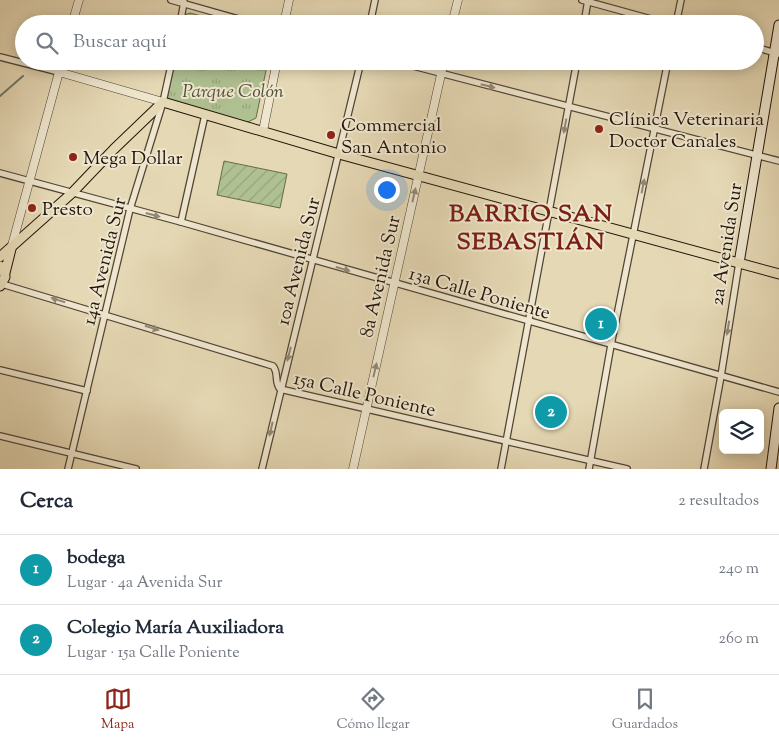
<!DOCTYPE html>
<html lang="es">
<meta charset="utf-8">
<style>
:root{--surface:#fff;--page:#f6f6f7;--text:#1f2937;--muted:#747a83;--line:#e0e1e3;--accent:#8f2418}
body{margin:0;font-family:"Sorts Mill Goudy",serif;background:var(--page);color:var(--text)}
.controls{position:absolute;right:15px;bottom:15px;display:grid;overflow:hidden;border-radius:8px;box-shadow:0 2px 12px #0003}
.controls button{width:45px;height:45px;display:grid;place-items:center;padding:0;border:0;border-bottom:1px solid var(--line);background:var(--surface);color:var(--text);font:25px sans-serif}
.you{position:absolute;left:386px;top:189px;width:18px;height:18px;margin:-12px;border:4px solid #fff;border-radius:50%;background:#1a73e8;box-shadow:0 0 0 8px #1a73e833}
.badge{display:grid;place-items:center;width:32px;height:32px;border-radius:50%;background:var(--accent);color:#fff;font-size:16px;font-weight:700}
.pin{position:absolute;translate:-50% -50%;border:2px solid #fff;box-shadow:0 1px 5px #0006}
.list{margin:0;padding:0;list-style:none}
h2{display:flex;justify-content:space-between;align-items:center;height:65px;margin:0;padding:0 20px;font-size:21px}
h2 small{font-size:16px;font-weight:400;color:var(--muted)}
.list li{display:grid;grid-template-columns:32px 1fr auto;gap:15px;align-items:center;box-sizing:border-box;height:70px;padding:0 20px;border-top:1px solid var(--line)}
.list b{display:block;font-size:19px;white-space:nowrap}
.list p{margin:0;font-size:16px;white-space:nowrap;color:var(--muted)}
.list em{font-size:16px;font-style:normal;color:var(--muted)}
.icon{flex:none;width:28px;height:28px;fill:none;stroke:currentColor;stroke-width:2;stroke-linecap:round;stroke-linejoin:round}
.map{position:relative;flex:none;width:779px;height:469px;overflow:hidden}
.search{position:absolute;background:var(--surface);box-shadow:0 2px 12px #0003;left:15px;right:15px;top:15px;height:55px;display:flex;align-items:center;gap:12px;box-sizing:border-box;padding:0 18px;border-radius:28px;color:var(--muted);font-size:19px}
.sheet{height:205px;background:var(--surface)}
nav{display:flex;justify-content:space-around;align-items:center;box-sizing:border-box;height:70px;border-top:1px solid var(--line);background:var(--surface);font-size:14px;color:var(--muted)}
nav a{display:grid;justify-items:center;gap:2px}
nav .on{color:var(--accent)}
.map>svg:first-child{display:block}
</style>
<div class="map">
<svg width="779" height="469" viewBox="0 0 779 469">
<defs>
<pattern id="park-tufts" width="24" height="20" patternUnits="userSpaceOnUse" patternTransform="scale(1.25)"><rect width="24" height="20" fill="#afc091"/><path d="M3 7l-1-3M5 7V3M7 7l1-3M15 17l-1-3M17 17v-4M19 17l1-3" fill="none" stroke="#96a47c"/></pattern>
<pattern id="garden-furrows" width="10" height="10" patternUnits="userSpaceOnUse" patternTransform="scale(1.25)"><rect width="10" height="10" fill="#afc091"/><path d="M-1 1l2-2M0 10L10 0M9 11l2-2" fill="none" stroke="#96a47c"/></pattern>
</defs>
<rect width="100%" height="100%" fill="#e5d8b4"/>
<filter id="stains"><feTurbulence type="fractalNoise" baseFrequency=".004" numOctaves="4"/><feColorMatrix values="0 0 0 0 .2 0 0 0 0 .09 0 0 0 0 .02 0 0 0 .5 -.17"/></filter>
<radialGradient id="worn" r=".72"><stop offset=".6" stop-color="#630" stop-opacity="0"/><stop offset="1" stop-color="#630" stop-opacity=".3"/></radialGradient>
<g fill="url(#park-tufts)" stroke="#686a4d">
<polygon points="190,13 231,24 182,24 184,15"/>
<polygon points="172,61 268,61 256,118 246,123 167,102 164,94"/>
</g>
<polygon fill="url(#garden-furrows)" stroke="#686a4d" points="224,161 287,174 280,208 217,195"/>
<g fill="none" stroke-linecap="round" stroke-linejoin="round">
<polyline stroke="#67786b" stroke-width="2" points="0,96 23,76"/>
<defs>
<g id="minor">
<polyline points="171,0 256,24"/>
<polyline points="582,0 669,24"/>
<polyline points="180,24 184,2"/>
<polyline points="370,24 375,0"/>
<polyline points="584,24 588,0"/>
<polyline points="676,24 681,0"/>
<polyline points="755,47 779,54"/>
<polyline points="0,57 59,72"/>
<polyline points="394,61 779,161"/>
<polyline points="0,173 181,222 779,392"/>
<polyline points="181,222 205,115"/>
<path d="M2 284 273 366C279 373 274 382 280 389L627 469"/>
<polyline points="0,370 87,391"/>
<polyline points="0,436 136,469"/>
<polyline points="68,469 130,209 163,102 172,61"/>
<polyline points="262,469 361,61"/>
<polyline points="501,469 577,61"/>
<polyline points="589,469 611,345 668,61"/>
<polyline points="704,469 721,376 739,263"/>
</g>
<g id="tertiary">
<polyline points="72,24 79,0"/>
<polyline points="284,24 289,0"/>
<polyline points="452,24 458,0"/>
<polyline points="59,72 163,102"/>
<polyline points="263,131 277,61"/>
<polyline points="11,249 62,61"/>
<polyline points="353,469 444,61"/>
</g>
<g id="secondary">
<polyline points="739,263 779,25"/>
<polyline points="771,469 779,408"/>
</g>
<g id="primary">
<polyline points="0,257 72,193 114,149 163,102 339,154 779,274"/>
<polyline points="0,266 4,270 5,277 0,286"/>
<polyline points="5,273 11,249"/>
</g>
</defs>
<use href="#minor" stroke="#524534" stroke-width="8"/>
<use href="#tertiary" stroke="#524534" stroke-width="9"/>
<use href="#secondary" stroke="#211409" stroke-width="11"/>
<use href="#primary" stroke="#211409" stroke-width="11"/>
<use href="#minor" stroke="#eee6ce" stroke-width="5.5"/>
<use href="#tertiary" stroke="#eee6ce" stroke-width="8"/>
<use href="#secondary" stroke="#eee6ce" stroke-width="9"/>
<use href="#primary" stroke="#e5d8b4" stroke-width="9"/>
</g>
<defs><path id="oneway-solid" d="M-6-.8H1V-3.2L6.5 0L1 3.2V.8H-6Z" transform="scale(1.25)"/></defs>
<g fill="#928875">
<use href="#oneway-solid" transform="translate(488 86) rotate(14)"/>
<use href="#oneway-solid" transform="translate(565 126) rotate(100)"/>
<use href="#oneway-solid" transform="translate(643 186) rotate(-79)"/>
<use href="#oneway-solid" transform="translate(414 195) rotate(-77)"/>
<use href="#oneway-solid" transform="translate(153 215) rotate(15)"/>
<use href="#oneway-solid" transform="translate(343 269) rotate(16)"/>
<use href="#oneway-solid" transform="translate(58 300) rotate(-163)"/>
<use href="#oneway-solid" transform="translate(152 328) rotate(17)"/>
<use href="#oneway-solid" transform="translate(728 328) rotate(99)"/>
<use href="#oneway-solid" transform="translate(289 354) rotate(104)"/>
<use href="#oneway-solid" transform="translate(375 370) rotate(-77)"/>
<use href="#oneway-solid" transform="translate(271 429) rotate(103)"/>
</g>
<g fill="#8f2418" stroke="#eee6ce" stroke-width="2">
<circle cx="599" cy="129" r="5"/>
<circle cx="331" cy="135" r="5"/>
<circle cx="73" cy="157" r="5"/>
<circle cx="32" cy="208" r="5"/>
</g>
<g text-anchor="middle" stroke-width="4" stroke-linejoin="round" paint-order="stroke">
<g font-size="19" font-style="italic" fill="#535039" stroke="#eee6ce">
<text x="233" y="97">Parque Colón</text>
</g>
<g font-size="19" fill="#211409" stroke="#eee6ce" text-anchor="start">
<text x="609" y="125">Clínica Veterinaria<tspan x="609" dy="22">Doctor Canales</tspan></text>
<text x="341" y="131">Commercial<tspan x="341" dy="22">San Antonio</tspan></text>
<text x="83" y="164">Mega Dollar</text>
<text x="42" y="215">Presto</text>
</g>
<g font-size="19" fill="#211409" stroke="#eee6ce">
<text transform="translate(725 244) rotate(-81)" y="7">2a Avenida Sur</text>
<text transform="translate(103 261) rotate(-76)" y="7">14a Avenida Sur</text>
<text transform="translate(297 261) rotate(-76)" y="7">10a Avenida Sur</text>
<text transform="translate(379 276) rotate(-77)" y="7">8a Avenida Sur</text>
<text transform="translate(480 292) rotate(16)" y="7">13a Calle Poniente</text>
<text transform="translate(365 393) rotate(13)" y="7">15a Calle Poniente</text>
</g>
<g font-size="24" font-weight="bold" letter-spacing="1" fill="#7a1f14" stroke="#eee6ce">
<text x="531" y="221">BARRIO SAN<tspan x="531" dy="28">SEBASTIÁN</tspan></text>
</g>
</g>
<rect width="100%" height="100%" filter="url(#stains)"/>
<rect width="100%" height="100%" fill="url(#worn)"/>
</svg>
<div class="controls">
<button><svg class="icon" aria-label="layers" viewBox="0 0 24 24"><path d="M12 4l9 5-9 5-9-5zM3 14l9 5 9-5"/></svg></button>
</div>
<div class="you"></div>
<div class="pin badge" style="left:601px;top:324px;background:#0f9aa8">1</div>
<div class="pin badge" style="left:551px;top:412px;background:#0f9aa8">2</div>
<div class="search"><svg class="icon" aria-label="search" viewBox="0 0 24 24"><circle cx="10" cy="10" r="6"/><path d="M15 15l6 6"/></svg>Buscar aquí</div>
</div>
<section class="sheet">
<h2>Cerca<small>2 resultados</small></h2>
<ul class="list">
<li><span class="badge" style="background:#0f9aa8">1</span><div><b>bodega</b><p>Lugar · 4a Avenida Sur</p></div><em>240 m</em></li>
<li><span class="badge" style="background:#0f9aa8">2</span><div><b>Colegio María Auxiliadora</b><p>Lugar · 15a Calle Poniente</p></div><em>260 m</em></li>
</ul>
</section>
<nav>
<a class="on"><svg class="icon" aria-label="map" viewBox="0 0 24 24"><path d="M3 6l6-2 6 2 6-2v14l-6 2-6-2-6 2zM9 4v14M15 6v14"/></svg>Mapa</a>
<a><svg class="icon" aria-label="directions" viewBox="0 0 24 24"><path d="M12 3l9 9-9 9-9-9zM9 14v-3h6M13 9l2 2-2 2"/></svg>Cómo llegar</a>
<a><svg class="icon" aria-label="saved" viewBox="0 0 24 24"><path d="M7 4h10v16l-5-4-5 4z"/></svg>Guardados</a>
</nav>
